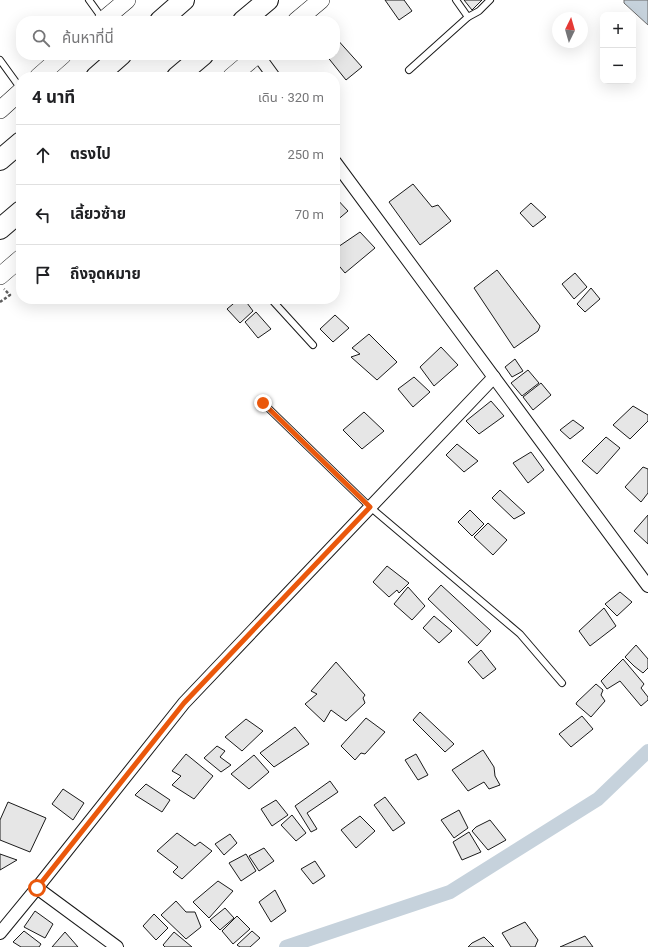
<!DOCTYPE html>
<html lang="th">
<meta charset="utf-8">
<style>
:root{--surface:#fff;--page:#f2f2f2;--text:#202124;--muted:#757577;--line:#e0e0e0}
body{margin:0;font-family:Roboto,"Noto Sans Thai",sans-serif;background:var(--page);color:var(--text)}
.controls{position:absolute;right:12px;top:12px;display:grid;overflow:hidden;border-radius:8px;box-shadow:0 4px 16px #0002}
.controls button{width:36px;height:36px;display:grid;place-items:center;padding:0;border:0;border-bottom:1px solid var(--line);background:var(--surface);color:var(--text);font:20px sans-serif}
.compass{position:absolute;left:552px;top:12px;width:36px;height:36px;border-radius:50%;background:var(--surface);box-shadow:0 4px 16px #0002;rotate:5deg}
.stop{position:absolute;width:12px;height:12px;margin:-9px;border:3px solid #ea580c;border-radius:50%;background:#fff}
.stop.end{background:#ea580c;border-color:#fff;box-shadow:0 1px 4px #0008}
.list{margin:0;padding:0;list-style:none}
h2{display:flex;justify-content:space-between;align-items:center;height:52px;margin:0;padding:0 16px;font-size:17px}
h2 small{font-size:13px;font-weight:400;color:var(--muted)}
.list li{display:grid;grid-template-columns:26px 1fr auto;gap:12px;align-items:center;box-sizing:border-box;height:60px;padding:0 16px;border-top:1px solid var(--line)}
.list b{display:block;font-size:15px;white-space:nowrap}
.list em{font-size:13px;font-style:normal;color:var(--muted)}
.icon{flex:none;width:22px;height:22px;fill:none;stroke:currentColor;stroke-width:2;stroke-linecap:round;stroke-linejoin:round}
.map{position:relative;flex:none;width:648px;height:947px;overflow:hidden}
.search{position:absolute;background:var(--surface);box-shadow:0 4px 16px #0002;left:16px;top:16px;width:324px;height:44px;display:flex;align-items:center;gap:10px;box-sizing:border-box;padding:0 14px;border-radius:16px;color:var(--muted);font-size:15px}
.panel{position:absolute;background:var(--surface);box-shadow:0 4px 16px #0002;left:16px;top:72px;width:324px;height:232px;border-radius:16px}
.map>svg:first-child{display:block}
</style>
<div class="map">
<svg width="648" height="947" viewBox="0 0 648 947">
<rect width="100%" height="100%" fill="#fff"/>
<polygon fill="#c6d2dc" stroke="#6a6a6a" points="624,0 648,0 648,25 624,3"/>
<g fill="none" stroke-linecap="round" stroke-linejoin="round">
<polyline stroke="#c6d2dc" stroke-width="14" points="286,947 450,892 598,799 648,751"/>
</g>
<g fill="#e6e6e6" stroke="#1a1a1a">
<polygon points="385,0 404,0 412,11 399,20"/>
<polygon points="464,0 482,0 472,10"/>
<polygon points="335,37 362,67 346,80 326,55 335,55"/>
<polygon points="413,184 432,207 438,205 451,221 420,245 389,202"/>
<polygon points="335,197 348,211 335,222"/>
<polygon points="531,203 546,217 533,227 520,213"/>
<polygon points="360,232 375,248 345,273 335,261 335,249"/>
<polygon points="497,270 540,326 538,331 514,348 474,288"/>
<polygon points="575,273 587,287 574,299 562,284"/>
<polygon points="591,288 600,299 585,312 577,304"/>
<polygon points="239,299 244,299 253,311 240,323 227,309"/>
<polygon points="256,312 271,329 258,338 245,322"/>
<polygon points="335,315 349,328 333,342 320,329"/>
<polygon points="369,334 397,362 377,380 351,357 360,354 352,348"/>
<polygon points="441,347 458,365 434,386 420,367"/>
<polygon points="515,359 523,371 512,377 505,367"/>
<polygon points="528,370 539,383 522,396 511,383"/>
<polygon points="414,377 430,392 413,407 398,389"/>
<polygon points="541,383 551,395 533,410 523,397"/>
<polygon points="491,401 504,416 479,434 466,421"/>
<polygon points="633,406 648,415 648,421 630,439 613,425"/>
<polygon points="364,412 384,431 362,449 343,430"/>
<polygon points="573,420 584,428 570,439 560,430"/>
<polygon points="606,437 620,448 597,474 582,461"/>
<polygon points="457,444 478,461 464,472 446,455"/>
<polygon points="531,452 544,470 528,483 513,463"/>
<polygon points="643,467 648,469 648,493 641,502 625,487"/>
<polygon points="500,490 525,513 514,519 492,498"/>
<polygon points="470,510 484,524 472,536 458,522"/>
<polygon points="648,515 648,544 634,531"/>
<polygon points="488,523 507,540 493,555 474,537"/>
<polygon points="387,566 409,583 399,593 397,590 389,597 373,582"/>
<polygon points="441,585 491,631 477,646 428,599"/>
<polygon points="408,587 425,606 412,620 394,604"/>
<polygon points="620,592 632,602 617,616 605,604"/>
<polygon points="604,608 616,626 590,646 579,631"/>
<polygon points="434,616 452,631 439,643 423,628"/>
<polygon points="636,645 648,659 648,668 643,673 634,666 625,657"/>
<polygon points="481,650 496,669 483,679 468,662"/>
<polygon points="623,659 644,684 641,688 648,697 648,700 641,706 620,681 607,689 601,681"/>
<polygon points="336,662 365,695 363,698 365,703 346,721 331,710 324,722 305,704 317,694 311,691"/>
<polygon points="596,684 603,690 601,695 605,701 591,717 576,704 577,702"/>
<polygon points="420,712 454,744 445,752 413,720"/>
<polygon points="582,716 593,729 571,747 559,734"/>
<polygon points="366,718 385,732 365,754 361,753 355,760 341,746"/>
<polygon points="246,719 263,731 242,751 225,737"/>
<polygon points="295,727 309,744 274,767 260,753"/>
<polygon points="217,746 225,751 220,757 231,765 221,772 204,758"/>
<polygon points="483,750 494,767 495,776 500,785 489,789 484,782 468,791 452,770"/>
<polygon points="186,754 213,776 194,799 172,785 181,776 172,771"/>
<polygon points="416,754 428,775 418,780 405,760"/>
<polygon points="254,755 269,772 249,789 231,774"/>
<polygon points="330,781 338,792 307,813 317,829 311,832 295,806"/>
<polygon points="146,784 170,800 162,812 135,795"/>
<polygon points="63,789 84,803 73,820 52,804"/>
<polygon points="385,797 405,823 393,831 374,805"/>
<polygon points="276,800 288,815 272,826 261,809"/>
<polygon points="8,802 46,818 30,852 0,840 0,820"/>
<polygon points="459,810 468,828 454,838 441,820"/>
<polygon points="292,815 306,833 296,841 281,825"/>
<polygon points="360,816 375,831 356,848 341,830"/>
<polygon points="490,820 506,840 488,850 472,831 476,827"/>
<polygon points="469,832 481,852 462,860 453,842"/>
<polygon points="177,833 195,846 200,842 212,851 182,879 173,872 178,867 157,851"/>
<polygon points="230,834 237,843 224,855 215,844"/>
<polygon points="264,848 274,861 259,871 249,856"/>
<polygon points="0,854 17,860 0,870"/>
<polygon points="246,854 256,871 241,881 229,863"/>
<polygon points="315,861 325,876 313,884 301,869"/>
<polygon points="218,881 233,891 209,918 193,902"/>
<polygon points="275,890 286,911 271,922 259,902"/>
<polygon points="176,901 186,912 195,912 201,927 186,939 161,915"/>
<polygon points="225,908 234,918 220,930 210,920"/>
<polygon points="35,911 53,924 45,938 24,927"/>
<polygon points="154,914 168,928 156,940 143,926"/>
<polygon points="237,916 250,929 233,944 222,931"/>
<polygon points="525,922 538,940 535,947 511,947 502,933"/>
<polygon points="24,931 41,944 39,947 21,947 13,942"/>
<polygon points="252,931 260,938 250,947 240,947 237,945"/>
<polygon points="65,932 78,947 52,947"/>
<polygon points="174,932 192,947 165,947 163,945"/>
<polygon points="585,936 593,947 560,947"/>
<polygon points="484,937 494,947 468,947 472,943"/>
</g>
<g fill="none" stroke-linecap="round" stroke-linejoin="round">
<defs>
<g id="service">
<polyline points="89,0 102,18"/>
<polyline points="456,0 468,17"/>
<polyline points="0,60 21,89"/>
<polyline points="409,70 468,17 479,11 490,0"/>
<polyline points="271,299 313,345"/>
<polyline points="263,403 370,507 520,634 562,683"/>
</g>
<g id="minor">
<polyline points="258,55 274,77"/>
<polyline points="335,162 648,586"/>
<polyline points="37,888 117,947"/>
<polyline points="0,933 37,888 184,703 494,377"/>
</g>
<g id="secondary">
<polyline points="102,21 127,0"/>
<polyline points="296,21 321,0"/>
<polyline points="38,77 63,55"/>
<polyline points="231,77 257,55"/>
<polyline points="0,110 21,91"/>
<polyline points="0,276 21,258"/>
</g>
<g id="trunk">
<polyline points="160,21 184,0"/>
<polyline points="243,21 268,0"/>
<polyline points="96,77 121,55"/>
<polyline points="177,77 203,55"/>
<polyline points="0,160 21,142"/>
<polyline points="0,229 21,211"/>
</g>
</defs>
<use href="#service" stroke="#1a1a1a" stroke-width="8"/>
<use href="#minor" stroke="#1a1a1a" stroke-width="14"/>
<use href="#secondary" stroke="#1a1a1a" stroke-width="18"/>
<use href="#trunk" stroke="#1a1a1a" stroke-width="22"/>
<polyline stroke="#5f5f5f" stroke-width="2.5" stroke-dasharray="3 2" stroke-linecap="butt" points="0,302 10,295 4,289"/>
<use href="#service" stroke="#fff" stroke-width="6"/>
<use href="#minor" stroke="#fff" stroke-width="12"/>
<use href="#secondary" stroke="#fff" stroke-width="17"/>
<use href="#trunk" stroke="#fff" stroke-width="20"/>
</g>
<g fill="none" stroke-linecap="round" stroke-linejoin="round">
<polyline stroke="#ea580c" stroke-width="5" points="37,888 184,703 370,507 263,403"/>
</g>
</svg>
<div class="controls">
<button>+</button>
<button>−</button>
</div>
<svg class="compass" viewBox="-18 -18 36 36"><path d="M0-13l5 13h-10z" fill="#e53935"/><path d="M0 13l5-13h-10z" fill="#757577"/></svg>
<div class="stop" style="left:37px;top:888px"></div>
<div class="stop end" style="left:263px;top:403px"></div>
<div class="search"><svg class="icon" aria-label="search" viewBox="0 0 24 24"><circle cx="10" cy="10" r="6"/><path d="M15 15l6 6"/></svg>ค้นหาที่นี่</div>
<section class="panel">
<h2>4 นาที<small>เดิน · 320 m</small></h2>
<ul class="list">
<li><svg class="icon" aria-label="ahead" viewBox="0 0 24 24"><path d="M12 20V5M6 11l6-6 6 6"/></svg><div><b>ตรงไป</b></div><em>250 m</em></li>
<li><svg class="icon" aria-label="left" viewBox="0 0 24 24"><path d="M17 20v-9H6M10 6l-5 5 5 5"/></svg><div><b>เลี้ยวซ้าย</b></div><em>70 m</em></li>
<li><svg class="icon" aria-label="arrive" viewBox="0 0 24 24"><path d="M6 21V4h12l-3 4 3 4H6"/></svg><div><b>ถึงจุดหมาย</b></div></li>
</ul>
</section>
</div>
